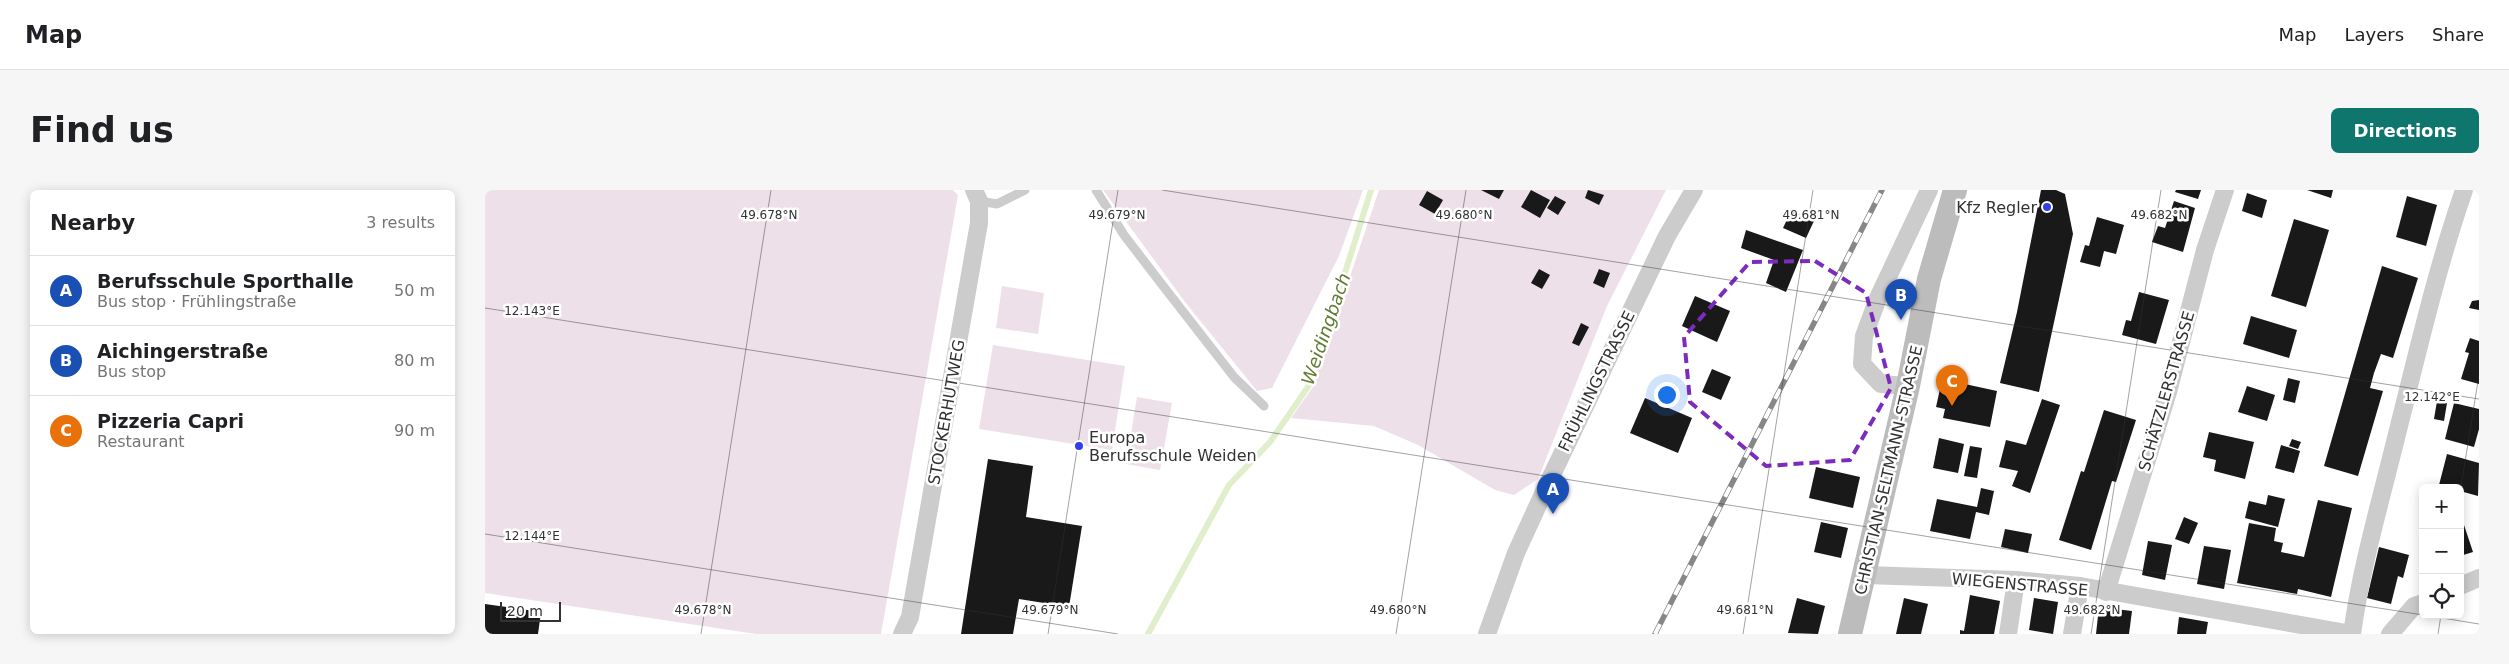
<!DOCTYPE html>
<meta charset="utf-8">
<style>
:root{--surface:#fff;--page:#f6f6f6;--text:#202124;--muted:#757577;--line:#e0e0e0;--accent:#0f766e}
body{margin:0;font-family:"DejaVu Sans",sans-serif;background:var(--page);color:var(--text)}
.controls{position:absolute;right:15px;bottom:15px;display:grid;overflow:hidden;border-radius:8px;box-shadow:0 2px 12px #0003}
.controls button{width:45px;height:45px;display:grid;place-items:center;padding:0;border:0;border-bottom:1px solid var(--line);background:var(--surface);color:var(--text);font:25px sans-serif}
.scale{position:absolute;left:15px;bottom:12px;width:61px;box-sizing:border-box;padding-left:5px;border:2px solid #323232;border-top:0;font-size:14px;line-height:18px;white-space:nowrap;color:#323232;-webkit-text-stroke:4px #fff;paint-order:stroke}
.you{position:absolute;left:1181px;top:204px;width:18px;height:18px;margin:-12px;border:4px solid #fff;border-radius:50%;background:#1a73e8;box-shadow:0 0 0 8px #1a73e833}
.badge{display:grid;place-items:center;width:32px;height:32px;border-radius:50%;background:var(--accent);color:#fff;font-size:16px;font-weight:700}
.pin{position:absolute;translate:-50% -41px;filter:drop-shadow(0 1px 2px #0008)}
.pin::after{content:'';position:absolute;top:26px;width:18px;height:15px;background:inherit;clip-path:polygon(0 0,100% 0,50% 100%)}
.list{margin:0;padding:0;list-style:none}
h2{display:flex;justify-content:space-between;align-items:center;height:65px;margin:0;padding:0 20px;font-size:21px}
h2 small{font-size:16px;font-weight:400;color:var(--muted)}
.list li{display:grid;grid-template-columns:32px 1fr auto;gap:15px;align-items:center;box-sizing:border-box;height:70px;padding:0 20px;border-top:1px solid var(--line)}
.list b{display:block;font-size:19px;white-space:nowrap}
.list p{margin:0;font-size:16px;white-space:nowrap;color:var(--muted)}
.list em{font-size:16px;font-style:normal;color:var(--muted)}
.icon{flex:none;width:28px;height:28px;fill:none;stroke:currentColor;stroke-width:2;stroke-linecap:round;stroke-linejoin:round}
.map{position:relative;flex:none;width:1994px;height:444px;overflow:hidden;border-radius:8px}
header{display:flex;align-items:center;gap:30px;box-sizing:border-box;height:70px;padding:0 25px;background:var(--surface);border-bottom:1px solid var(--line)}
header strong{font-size:24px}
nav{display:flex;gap:28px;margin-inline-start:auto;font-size:18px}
.intro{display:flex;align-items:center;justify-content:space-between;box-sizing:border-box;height:120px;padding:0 30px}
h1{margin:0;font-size:35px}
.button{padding:12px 22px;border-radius:8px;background:var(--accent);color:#fff;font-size:18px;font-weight:700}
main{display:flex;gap:30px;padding:0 30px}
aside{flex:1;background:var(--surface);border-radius:8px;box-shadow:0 2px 12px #0003}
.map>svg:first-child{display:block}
</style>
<header>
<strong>Map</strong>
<nav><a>Map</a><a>Layers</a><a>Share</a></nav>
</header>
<div class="intro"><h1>Find us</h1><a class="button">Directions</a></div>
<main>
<aside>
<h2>Nearby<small>3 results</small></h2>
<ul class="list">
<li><span class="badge" style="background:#1a4fb4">A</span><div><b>Berufsschule Sporthalle</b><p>Bus stop · Frühlingstraße</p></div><em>50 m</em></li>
<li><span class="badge" style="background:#1a4fb4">B</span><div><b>Aichingerstraße</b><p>Bus stop</p></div><em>80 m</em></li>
<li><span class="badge" style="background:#e8710a">C</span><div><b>Pizzeria Capri</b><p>Restaurant</p></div><em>90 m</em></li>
</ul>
</aside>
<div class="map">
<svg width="1994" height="444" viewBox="0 0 1994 444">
<rect width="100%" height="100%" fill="#fff"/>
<g fill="#eee0e8">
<polygon points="0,0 468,0 473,5 396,444 271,444 0,403"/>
<polygon points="618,0 878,0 854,66 787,198 772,201 700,112"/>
<polygon points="894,0 1181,0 1122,116 1053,289 1029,305 1010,300 933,255 889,236 806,228 828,197"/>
<polygon points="517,96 559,103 553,144 511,138"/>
<polygon points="508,155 640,176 627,260 494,239"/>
<polygon points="652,207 687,213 675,280 641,274"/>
</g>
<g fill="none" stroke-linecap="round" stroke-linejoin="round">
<polyline stroke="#e1eecc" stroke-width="6" points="663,444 744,295 785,252 825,194 886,0"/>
</g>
<g fill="#191919">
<polygon points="996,0 1019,0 1014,9"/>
<polygon points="1046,0 1065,10 1055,28 1036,17"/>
<polygon points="1103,0 1119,5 1114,15 1100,8"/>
<polygon points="1556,0 1571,0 1580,4 1588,44 1554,202 1515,193 1532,122"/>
<polygon points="1691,0 1716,0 1713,9 1690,2"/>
<polygon points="1822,0 1848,0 1846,8"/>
<polygon points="942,1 958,10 950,24 934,15"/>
<polygon points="1762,3 1782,10 1777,28 1757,21"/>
<polygon points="1070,6 1081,12 1073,25 1062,18"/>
<polygon points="1922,6 1952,15 1941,56 1911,47"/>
<polygon points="1689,11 1710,18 1698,62 1667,52 1673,36 1680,38"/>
<polygon points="1306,21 1329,31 1321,48 1298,38"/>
<polygon points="1612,27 1639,35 1631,64 1619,61 1615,77 1595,72 1600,55 1604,56"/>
<polygon points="1809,29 1844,40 1821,117 1786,106"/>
<polygon points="1261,40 1318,60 1301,102 1281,93 1289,70 1256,58"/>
<polygon points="1897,76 1933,88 1908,168 1896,164 1889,183 1885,198 1898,201 1873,286 1839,276"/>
<polygon points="1054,79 1065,85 1057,99 1046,93"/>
<polygon points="1114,79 1125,83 1119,98 1108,93"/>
<polygon points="1654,102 1684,110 1671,154 1637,145 1641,130 1646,131"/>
<polygon points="1210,106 1245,121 1232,152 1197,136"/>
<polygon points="1994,110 1994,120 1984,118 1987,111"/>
<polygon points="1766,126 1812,140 1804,168 1758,154"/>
<polygon points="1096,133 1104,137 1094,156 1087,153"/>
<polygon points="1985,148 1994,151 1994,194 1976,189 1984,163 1980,162"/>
<polygon points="1227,179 1246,187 1236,210 1217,202"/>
<polygon points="1803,188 1815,191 1810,213 1798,210"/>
<polygon points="1466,191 1512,201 1505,237 1458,228 1460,219 1451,217 1455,199 1464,201"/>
<polygon points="1762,196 1790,205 1782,231 1753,222"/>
<polygon points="1160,208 1207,228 1193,263 1145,243"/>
<polygon points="1557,209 1575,215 1545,303 1527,296 1533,281 1514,277 1521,250 1541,255"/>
<polygon points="1952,211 1962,213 1959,231 1949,229"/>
<polygon points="1969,213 1994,219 1994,239 1989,257 1960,249"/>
<polygon points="1619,220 1651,230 1631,292 1627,291 1606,360 1574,350 1596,281 1599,282"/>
<polygon points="1724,242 1769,252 1760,289 1729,281 1731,270 1718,267"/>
<polygon points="1454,248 1479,254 1473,283 1448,278"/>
<polygon points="1807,249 1816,252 1813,259 1804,256"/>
<polygon points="1796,255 1815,261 1809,283 1790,278"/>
<polygon points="1485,256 1497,258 1492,288 1479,286"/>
<polygon points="1962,264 1994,273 1993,306 1975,301 1975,298 1954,295"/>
<polygon points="503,269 548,276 541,327 597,336 584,417 534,409 528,444 476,444"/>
<polygon points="1331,277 1375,287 1368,318 1324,308"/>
<polygon points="1496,298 1509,301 1504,325 1491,322 1485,349 1445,341 1452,309 1492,317"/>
<polygon points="1783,305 1800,309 1793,337 1760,328 1764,311 1781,315"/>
<polygon points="1833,310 1867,318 1846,407 1813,399 1812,404 1752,393 1764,333 1791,338 1789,351 1798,353 1796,362 1819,367"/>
<polygon points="1699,327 1713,333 1704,354 1690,349"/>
<polygon points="1336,332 1363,338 1356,368 1329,362"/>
<polygon points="1978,332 1988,362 1975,366 1975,333"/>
<polygon points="1520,339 1547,344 1543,363 1516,357"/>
<polygon points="1663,351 1687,355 1680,390 1657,385"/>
<polygon points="1719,356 1746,360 1739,399 1712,394"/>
<polygon points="1894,357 1924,365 1918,388 1913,386 1906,414 1882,408"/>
<polygon points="1485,405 1515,411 1509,444 1475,444 1475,440 1479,441"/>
<polygon points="1312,408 1340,416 1333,444 1303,443"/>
<polygon points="1419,408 1443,414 1436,444 1411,444"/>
<polygon points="1549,408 1573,412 1568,444 1544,440"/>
<polygon points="0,414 56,422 53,444 0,444"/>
<polygon points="1614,417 1647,421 1644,444 1611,444"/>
<polygon points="1694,427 1723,432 1721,444 1692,444"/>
</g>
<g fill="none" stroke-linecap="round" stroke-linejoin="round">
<g stroke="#ccc" stroke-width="9">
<polyline points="611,0 639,45 675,92 749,187 779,216"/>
<polyline points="494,11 512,14 540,0"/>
</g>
<g stroke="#ccc" stroke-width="18">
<polyline points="1423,196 1396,194 1377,174 1379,146 1393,108 1444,0"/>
<polyline points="1380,385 1531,390 1595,396 1867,444"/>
<polyline points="1975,396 1994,388"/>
<polyline points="1621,402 1683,202 1720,60 1740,0"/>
<polyline points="417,444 425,427 494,33 494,11 489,0"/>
<polyline points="1002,444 1031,363 1064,291 1182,46 1209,0"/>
<polyline points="1523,444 1531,390"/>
<polyline points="1587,444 1595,396"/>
<path d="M1867 444C1876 378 1895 313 1911 248 1932 165 1951 81 1979 0"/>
<polyline points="1905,444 1929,416 1938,413"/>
</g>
<polyline stroke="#bcbcbc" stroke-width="24" points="1365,444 1423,196 1444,89 1470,0"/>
<defs>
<polyline id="rail" points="1170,444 1397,0"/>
</defs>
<use href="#rail" stroke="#878787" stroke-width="5.5"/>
<use href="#rail" stroke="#fff" stroke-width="4" stroke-dasharray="11" stroke-linecap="butt"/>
</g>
<path fill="none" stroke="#7b2cbf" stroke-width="4" stroke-dasharray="10 6" stroke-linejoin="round" d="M1330 71 1381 103 1406 198 1365 270 1281 276 1205 212 1199 147 1265 72Z"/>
<path fill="none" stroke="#323232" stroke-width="1" stroke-opacity="0.45" d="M677 0 1994 209M0 118 1938 425M1975 303 1994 185M0 344 633 444M1939 425 1994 434M216 444 286 0M563 444 633 0M911 444 981 0M1258 444 1328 0M1606 444 1676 0M1953 444 1956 425"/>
<g fill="#303eec" stroke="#fff" stroke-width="2">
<circle cx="1562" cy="17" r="5"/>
<circle cx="594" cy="256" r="5"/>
</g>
<g text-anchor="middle" stroke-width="5" stroke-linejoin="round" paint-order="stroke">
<g font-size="16" fill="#323232" stroke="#fff" text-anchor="end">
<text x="1552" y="23">Kfz Regler</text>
<text x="604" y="253" text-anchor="start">Europa<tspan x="604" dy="18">Berufsschule Weiden</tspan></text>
</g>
<g font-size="16" fill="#323232" stroke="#fff">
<text transform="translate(1111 191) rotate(-64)" y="6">FRÜHLINGSTRASSE</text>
<text transform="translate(1681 201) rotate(-74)" y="6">SCHÄTZLERSTRASSE</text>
<text transform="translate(461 222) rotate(-80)" y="6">STOCKERHUTWEG</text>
<text transform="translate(1403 280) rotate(-77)" y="6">CHRISTIAN-SELTMANN-STRASSE</text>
<text transform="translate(1535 394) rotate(5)" y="6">WIEGENSTRASSE</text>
</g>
<g font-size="18" font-style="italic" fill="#607d33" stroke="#fff">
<text transform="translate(841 139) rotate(-71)" y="6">Weidingbach</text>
</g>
</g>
<g font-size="12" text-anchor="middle" fill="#323232" stroke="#fff" stroke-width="5" stroke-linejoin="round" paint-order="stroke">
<text x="1326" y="29">49.681°N</text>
<text x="284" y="29">49.678°N</text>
<text x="632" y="29">49.679°N</text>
<text x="979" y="29">49.680°N</text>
<text x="1674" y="29">49.682°N</text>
<text x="47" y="125">12.143°E</text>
<text x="1947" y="211">12.142°E</text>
<text x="47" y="350">12.144°E</text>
<text x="218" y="424">49.678°N</text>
<text x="565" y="424">49.679°N</text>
<text x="913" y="424">49.680°N</text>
<text x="1260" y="424">49.681°N</text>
<text x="1607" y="424">49.682°N</text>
</g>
</svg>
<div class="controls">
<button>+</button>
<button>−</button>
<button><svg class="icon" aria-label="locate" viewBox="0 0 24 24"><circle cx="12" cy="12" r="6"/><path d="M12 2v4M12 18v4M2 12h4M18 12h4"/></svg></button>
</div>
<div class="scale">20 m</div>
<div class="you"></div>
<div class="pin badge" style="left:1068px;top:324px;background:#1a4fb4">A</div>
<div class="pin badge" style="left:1416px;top:130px;background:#1a4fb4">B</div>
<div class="pin badge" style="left:1467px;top:216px;background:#e8710a">C</div>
</div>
</main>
